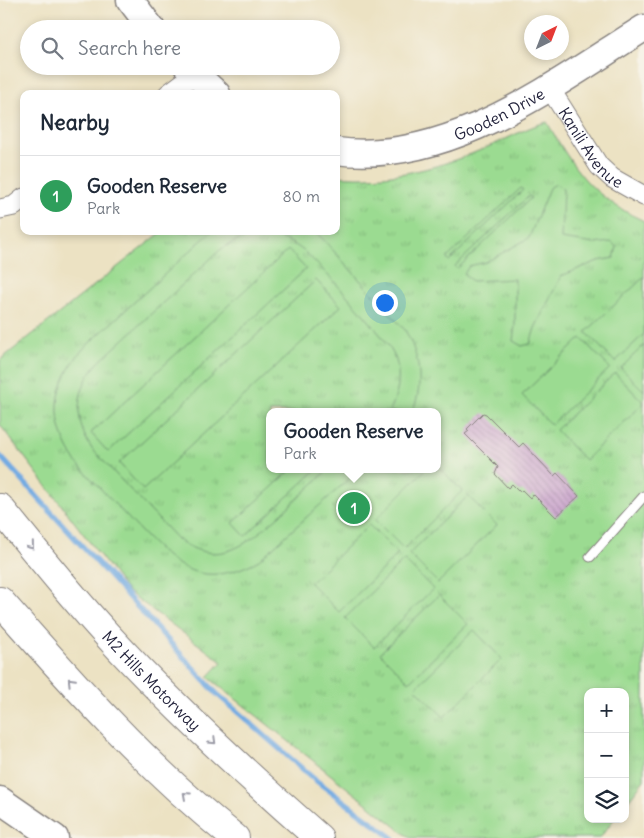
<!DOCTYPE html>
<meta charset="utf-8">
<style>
:root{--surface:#fff;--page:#f2f2f3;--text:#1f2937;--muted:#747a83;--line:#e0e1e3;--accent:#c8321e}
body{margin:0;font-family:Delius,sans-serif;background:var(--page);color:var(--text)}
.controls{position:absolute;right:15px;bottom:15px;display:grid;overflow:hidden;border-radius:10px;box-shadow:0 2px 8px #0003}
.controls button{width:45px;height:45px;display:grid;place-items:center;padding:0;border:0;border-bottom:1px solid var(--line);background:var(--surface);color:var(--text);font:25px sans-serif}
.compass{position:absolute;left:524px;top:15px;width:45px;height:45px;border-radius:50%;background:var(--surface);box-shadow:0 2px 8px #0003;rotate:42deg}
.you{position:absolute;left:384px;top:302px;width:18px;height:18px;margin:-12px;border:4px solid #fff;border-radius:50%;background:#1a73e8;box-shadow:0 0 0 8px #1a73e833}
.badge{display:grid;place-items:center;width:32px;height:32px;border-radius:50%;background:var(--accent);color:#fff;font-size:16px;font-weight:700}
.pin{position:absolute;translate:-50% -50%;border:2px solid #fff;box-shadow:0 1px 5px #0006}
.popup{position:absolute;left:266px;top:408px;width:175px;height:65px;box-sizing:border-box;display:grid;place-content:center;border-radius:10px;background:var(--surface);filter:drop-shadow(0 1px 4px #0005);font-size:16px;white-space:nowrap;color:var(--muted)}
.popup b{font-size:19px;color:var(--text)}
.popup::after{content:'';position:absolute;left:50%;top:100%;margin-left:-10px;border:10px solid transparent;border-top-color:var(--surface)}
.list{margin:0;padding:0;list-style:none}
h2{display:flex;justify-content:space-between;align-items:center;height:65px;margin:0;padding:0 20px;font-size:21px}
h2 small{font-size:16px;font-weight:400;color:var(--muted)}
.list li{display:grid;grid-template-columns:32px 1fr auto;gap:15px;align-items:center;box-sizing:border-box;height:80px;padding:0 20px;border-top:1px solid var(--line)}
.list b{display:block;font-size:19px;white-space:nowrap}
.list p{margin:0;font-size:16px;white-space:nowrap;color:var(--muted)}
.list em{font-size:16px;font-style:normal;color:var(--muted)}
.icon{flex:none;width:28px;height:28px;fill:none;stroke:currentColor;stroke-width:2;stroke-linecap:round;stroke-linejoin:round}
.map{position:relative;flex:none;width:644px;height:838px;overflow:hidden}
.search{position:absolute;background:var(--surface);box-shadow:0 2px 8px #0003;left:20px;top:20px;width:320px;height:55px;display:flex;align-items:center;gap:12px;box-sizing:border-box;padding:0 18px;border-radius:28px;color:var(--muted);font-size:19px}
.panel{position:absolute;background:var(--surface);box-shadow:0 2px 8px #0003;left:20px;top:90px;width:320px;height:145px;border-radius:10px}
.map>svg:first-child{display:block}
</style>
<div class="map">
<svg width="644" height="838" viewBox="0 0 644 838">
<defs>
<pattern id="park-tufts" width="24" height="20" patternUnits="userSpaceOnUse" patternTransform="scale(1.25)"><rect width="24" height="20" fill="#9bdb91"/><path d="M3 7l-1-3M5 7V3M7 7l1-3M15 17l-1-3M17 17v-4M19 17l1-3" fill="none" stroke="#85bc7e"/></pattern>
<pattern id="building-back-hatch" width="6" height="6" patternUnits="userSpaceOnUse" patternTransform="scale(1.25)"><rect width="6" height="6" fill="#cba5cd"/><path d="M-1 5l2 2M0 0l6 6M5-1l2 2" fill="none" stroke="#a486a8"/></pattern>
</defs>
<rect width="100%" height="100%" fill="#f7f3e8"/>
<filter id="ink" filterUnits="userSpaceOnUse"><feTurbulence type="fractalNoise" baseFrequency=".02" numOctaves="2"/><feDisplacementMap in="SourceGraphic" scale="10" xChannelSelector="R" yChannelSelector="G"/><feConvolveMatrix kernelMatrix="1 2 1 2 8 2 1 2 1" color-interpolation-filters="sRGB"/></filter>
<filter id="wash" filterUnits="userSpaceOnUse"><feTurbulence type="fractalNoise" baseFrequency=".0096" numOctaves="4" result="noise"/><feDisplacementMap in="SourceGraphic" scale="20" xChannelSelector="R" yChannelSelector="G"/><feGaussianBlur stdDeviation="1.12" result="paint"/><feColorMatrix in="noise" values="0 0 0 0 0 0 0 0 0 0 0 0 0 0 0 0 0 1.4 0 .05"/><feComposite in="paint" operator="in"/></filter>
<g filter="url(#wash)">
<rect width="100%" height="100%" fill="#ece2c3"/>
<path fill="url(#park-tufts)" stroke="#5e7e66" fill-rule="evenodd" d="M547 122C575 171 591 196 644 221V780L625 805V692H588V819H614L600 838H410L208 677 222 662 127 591 0 425V360L163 231H336V176C391 181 441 168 490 146 510 138 527 127 547 122ZM270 412H438V469H270Z"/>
<g fill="#9bdb91" stroke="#5e7e66">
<polygon points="556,184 563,189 561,239 594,244 611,242 617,247 614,258 598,261 561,276 535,328 530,344 522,346 513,341 515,325 515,279 472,281 464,274 469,266 486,262 529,238 549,188"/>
<polygon points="521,188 523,190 449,261 447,258"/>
<polygon points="529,196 531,198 457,269 455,266"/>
<path d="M212 231H313L321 237 405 330C419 355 425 384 412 412H389C398 396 401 378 396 360 389 338 324 270 305 252 299 247 292 243 285 240 262 231 239 237 220 250L98 363C75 389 73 420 92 449L177 539C221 570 248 543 281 514 297 499 313 484 329 469H360L259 560C199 593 171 564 132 522 113 502 95 483 77 463 49 422 52 385 84 348Z"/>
<polygon points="288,250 306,269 108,452 91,433"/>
<polygon points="644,277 644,334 615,362 586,332"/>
<polygon points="316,280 341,306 143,490 119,463"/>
<polygon points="581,338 610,368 551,425 522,395"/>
<polygon points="644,345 644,391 621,368"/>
<polygon points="615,373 644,403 585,460 556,430"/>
<polygon points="438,466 462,491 404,549 375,520 426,469 438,469"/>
<polygon points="292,469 317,469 245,536 233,523"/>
<polygon points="468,496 497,525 438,583 409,554"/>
<polygon points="369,525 398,554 339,612 310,583"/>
<polygon points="404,560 433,589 374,647 345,618"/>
<polygon points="439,595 468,624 409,682 380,653"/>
<polygon points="474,630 502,659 444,717 415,688"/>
</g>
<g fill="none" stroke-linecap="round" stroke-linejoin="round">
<polyline stroke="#73abe2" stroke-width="5.5" points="0,456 217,694 314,779 393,838"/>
</g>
<g id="blocks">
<polygon fill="url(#building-back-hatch)" points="483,413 486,414 519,447 523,443 554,476 557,473 579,496 556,517 533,494 530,498 522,490 520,492 512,484 508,488 495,474 498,467 465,434 469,431 467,429"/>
</g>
</g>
<g filter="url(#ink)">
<use href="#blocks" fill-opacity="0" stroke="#87827f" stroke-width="1"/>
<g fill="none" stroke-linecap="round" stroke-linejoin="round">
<defs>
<polyline id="lane" points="590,557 644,496"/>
<g id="street">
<path id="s1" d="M549 87 599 166 612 178 644 196"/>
<polyline points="168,94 195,74"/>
<polyline points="0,209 14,206 24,198"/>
</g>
<g id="secondary">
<polyline points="130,0 152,29"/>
<polyline points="187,66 217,94"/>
<path id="s2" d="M336 151C449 166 554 84 644 28"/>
<polyline points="0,800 55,838"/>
</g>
<g id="highway">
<path id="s3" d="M0 508C35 551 70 595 108 636 174 708 246 774 319 838"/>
<path d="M0 601C73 684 148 769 235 838"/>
</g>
</defs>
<use href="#lane" stroke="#87827f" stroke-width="11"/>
<use href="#street" stroke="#87827f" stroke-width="21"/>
<use href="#secondary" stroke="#87827f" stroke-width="29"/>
<use href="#highway" stroke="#87827f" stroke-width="30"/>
<use href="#lane" stroke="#fff" stroke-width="9"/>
<use href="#street" stroke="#fff" stroke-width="19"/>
<use href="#secondary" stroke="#fff" stroke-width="26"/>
<use href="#highway" stroke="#fff" stroke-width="28"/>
</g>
<defs><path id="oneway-chevron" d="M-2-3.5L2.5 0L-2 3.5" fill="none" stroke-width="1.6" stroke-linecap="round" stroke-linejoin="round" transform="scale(1.25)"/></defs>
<g stroke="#9c9ca7">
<use href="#oneway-chevron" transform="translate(31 546) rotate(51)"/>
<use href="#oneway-chevron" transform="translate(71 681) rotate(-134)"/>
<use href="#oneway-chevron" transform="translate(213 741) rotate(44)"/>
<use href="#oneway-chevron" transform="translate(186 795) rotate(-138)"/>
</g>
</g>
<g text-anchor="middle" stroke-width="5" stroke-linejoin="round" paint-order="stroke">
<g font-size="16" fill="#22223b" stroke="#f7f3e8">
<text dy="6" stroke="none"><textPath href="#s2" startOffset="170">Gooden Drive</textPath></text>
<text dy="6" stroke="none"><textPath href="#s1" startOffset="74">Kanili Avenue</textPath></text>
<text dy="6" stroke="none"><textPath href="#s3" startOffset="230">M2 Hills Motorway</textPath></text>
</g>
</g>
</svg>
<div class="controls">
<button>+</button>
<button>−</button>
<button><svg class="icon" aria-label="layers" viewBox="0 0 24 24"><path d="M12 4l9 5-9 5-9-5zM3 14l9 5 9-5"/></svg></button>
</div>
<svg class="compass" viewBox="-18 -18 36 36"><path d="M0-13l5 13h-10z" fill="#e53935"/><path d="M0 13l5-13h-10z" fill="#747a83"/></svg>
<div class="you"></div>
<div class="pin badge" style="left:354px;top:508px;background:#2e9e5b">1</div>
<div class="popup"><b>Gooden Reserve</b>Park</div>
<div class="search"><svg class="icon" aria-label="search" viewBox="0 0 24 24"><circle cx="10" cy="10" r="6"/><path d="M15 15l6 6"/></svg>Search here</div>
<section class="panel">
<h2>Nearby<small></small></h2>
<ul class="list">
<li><span class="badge" style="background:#2e9e5b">1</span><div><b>Gooden Reserve</b><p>Park</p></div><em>80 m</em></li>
</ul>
</section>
</div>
